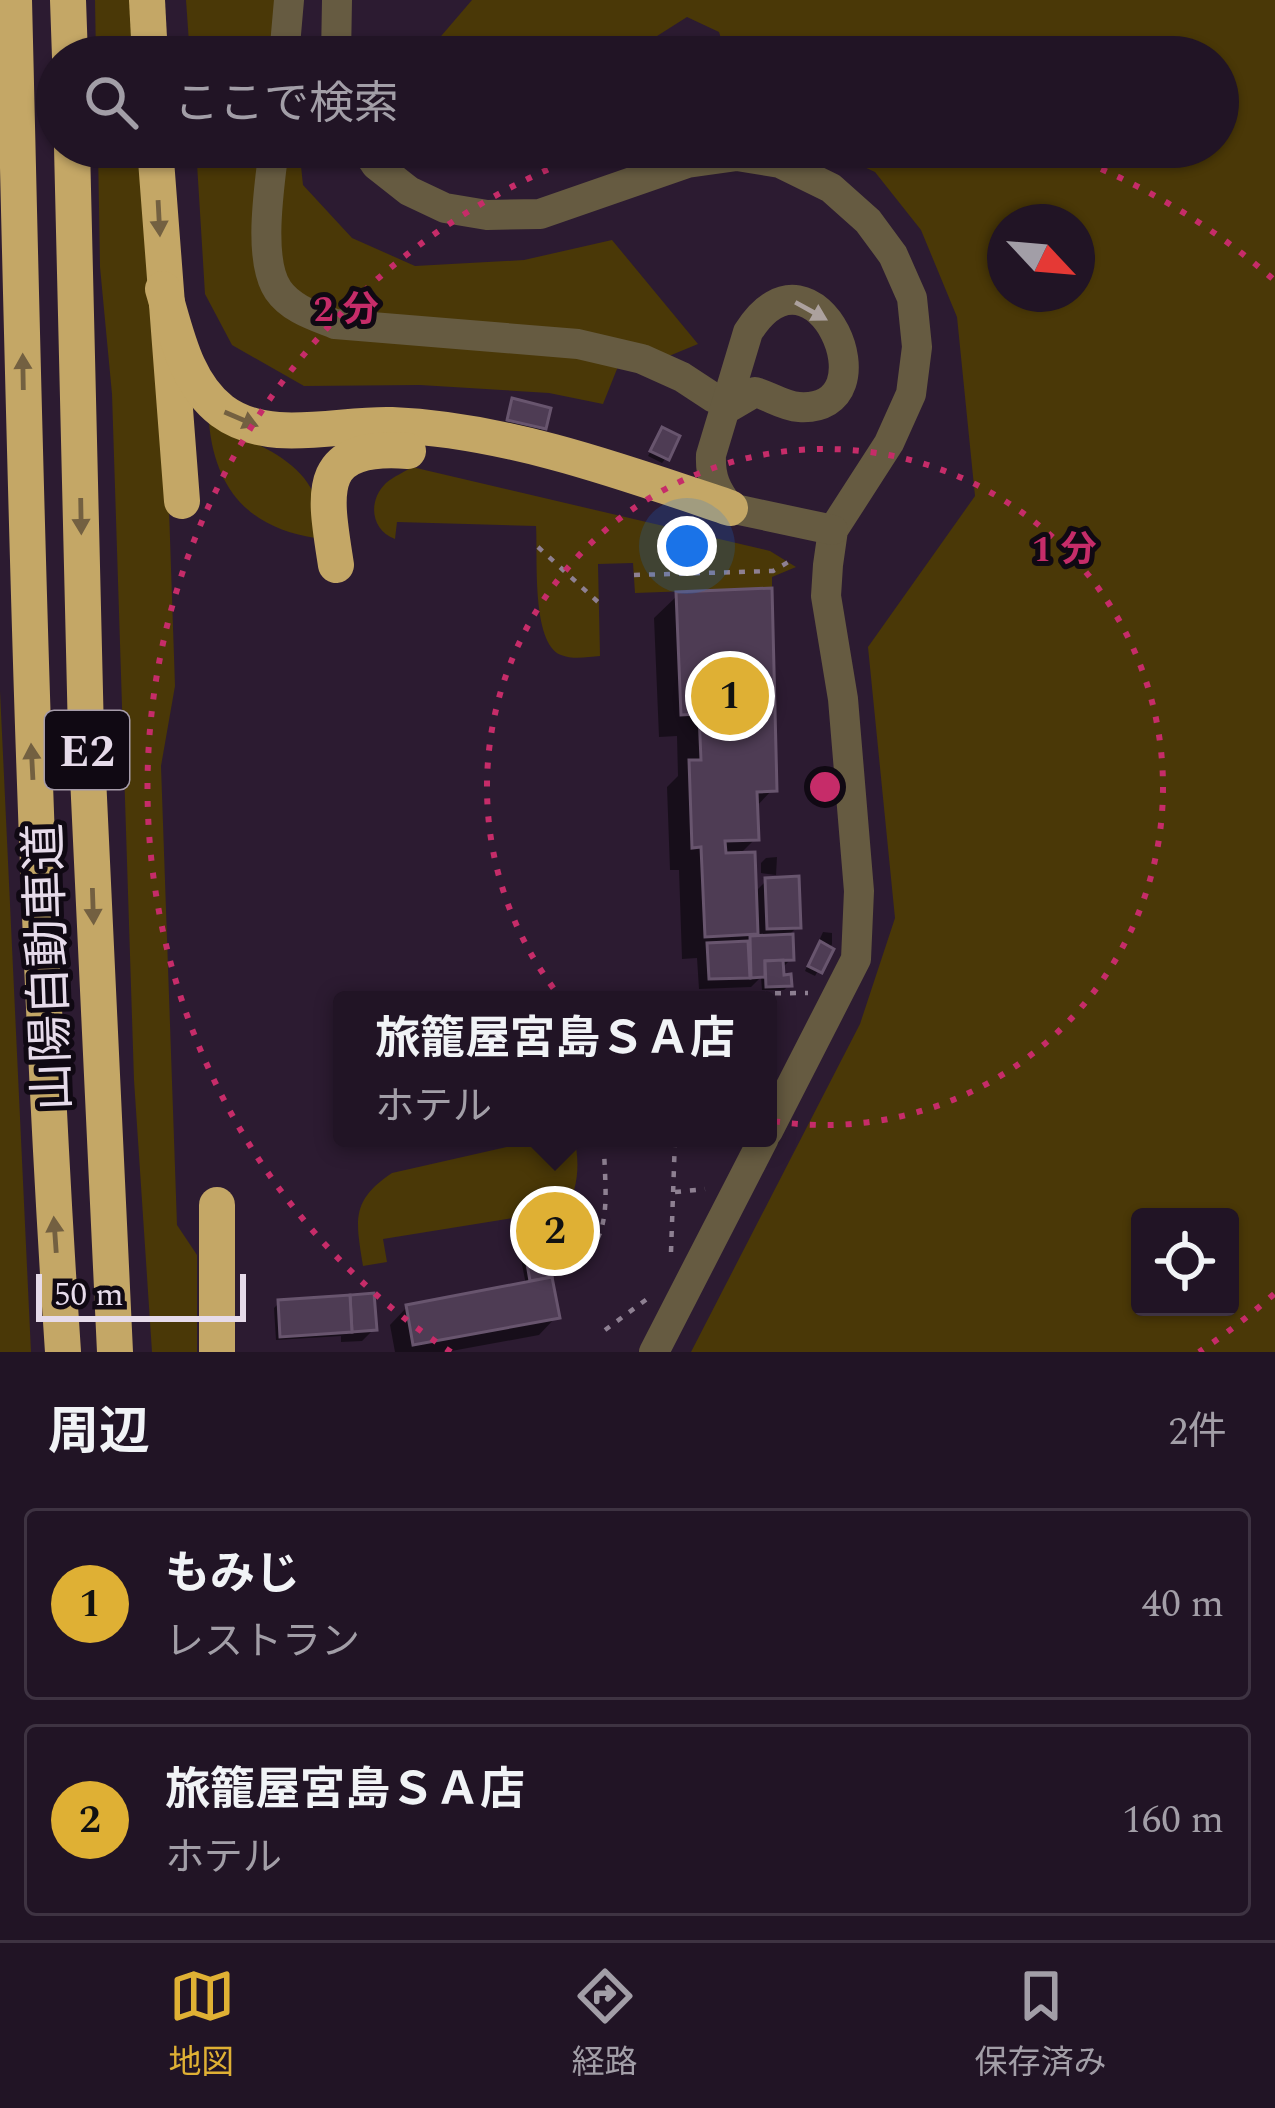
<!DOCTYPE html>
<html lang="ja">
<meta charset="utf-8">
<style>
:root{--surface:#211425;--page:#291d2d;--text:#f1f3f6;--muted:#a29ea7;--line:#3e3342;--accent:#dfb034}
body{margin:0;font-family:Spectral,"Noto Sans JP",serif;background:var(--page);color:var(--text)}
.controls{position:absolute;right:36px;bottom:36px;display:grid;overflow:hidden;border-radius:12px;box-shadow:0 3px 9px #0004}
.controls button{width:108px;height:108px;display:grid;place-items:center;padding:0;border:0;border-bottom:3px solid var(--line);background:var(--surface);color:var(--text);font:60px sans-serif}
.compass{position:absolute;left:987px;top:204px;width:108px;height:108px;border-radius:50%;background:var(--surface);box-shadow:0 3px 9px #0004;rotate:116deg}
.scale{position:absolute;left:36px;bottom:30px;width:210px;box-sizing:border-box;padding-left:12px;border:6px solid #e6dbea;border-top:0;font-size:33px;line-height:42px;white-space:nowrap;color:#e6dbea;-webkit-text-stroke:9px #100913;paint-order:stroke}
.you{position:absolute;left:687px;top:546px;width:42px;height:42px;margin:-30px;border:9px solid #fff;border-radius:50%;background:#1a73e8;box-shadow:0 0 0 18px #1a73e833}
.badge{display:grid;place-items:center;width:78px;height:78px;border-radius:50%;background:var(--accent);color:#111;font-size:39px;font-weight:700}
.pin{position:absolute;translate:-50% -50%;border:6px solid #fff;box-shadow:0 3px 12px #0006}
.popup{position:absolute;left:333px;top:991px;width:444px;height:156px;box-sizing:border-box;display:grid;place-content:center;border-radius:12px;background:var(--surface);filter:drop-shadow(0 3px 9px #0005);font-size:39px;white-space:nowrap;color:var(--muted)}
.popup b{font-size:45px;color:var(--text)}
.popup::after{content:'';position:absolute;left:50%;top:100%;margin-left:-24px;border:24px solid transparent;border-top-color:var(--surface)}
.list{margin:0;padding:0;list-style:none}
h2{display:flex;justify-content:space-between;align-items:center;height:156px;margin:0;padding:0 48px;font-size:51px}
h2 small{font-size:39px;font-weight:400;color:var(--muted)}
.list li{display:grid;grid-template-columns:78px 1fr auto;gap:36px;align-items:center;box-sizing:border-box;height:192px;margin:0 24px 24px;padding:0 24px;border:3px solid var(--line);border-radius:12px}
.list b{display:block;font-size:45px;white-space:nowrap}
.list p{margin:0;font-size:39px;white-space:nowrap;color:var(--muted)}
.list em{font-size:39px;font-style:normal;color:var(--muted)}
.icon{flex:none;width:66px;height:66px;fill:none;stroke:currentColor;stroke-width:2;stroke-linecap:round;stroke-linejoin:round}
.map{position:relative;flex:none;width:1275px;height:1352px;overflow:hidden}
.search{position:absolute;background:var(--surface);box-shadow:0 3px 9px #0004;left:36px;right:36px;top:36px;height:132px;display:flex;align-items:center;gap:30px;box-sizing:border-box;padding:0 42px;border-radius:66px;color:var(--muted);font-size:45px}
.sheet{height:588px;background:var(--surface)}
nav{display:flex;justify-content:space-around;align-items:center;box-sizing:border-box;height:168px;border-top:3px solid var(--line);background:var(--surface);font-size:33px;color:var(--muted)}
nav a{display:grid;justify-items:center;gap:6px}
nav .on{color:var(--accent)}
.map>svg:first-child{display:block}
</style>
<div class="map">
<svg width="1275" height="1352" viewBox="0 0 1275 1352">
<rect width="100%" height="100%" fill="#2c1b31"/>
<g fill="#4a3807" fill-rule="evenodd">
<polygon points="95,0 137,0 140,57 96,57"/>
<polygon points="186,0 288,0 291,57 190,57"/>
<path d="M472 0H1275V1352H691L860 1024 895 918 868 647 975 496 957 317 921 230 875 172 821 147H1218V57H727L719 32 687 17 624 57H438L436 42ZM1005 222H1077V294H1005ZM1140 1217H1230V1307H1140Z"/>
<polygon points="98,147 145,147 169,509 175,686 161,766 177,1225 197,1255 197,1352 152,1352 134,1080 112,394 100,267"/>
<polygon points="196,147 299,147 303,185 352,238 415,266 524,260 612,240 698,344 669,356 625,349 603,404 549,393 420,385 304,386 232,345 205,294"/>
<path d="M209 423C260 445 334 469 315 538 249 528 215 489 209 423Z"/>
<path d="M412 467 770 551 796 567 772 577V588L635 593 633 563 598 564 600 656C588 657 573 660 561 655 531 643 538 556 536 526L397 522 395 539C370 530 368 500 386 483 393 477 404 472 412 467Z"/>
<polygon points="0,691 31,1352 0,1352"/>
<path d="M547 1138H574C580 1160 579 1192 564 1210L541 1214 546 1245 525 1248 519 1217 383 1239 387 1262 363 1266C356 1221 350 1201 392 1173Z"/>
</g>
<g fill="#0007">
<polygon points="513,401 543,428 538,433 504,424"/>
<polygon points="662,430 666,458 662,463 648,456"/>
<polygon points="678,595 773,789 755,808 756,838 739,855 753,894 768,879 761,879 773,878 798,926 790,934 791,959 781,969 789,985 784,990 762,990 761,977 751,987 699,989 697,958 682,959 679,870 670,870 667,787 678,776 677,736 659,737 654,618"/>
<polygon points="777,857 776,875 761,873 761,863 766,858"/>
<polygon points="823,932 832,933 832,944 815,976 805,971"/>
<polygon points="544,1251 556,1317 539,1335 446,1352 395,1352 390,1325 407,1307 526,1285 521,1259"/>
<polygon points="279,1303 374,1329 362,1341 341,1342 341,1336 276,1340 274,1308"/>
</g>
<g fill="#4e3c54" stroke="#68556e" stroke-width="3">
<polygon points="512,398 551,408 546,429 507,420"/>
<polygon points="662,427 680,436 669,460 650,451"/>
<polygon points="772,588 777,791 757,792 759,840 725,841 726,853 755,852 758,934 705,937 701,847 692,848 689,760 701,760 699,714 681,715 676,592"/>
<polygon points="799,876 801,928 767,929 765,878"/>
<polygon points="793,934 794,960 765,961 765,977 751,978 750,936"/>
<polygon points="748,941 750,978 709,979 707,943"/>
<polygon points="820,941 834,949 822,973 808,966"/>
<polygon points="783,960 784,975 791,974 792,986 766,987 765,961"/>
<polygon points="546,1248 552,1277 530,1281 525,1252"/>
<polygon points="552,1277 560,1318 413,1345 406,1305"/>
<polygon points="374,1293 377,1330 352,1332 350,1295"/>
<polygon points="350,1295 352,1332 280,1337 278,1300"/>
</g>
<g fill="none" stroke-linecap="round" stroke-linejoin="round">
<g stroke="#8e8092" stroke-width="4.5" stroke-dasharray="6 9" stroke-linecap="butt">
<polyline points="538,547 598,602"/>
<polyline points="634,575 773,571 790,561"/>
<polyline points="700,994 808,993"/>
<polyline points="675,1192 705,1189"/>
<polyline points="671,1252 675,1138"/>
<path d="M551 1274C615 1254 606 1206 604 1150"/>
<polyline points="605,1330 647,1299"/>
</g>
<g stroke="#665b41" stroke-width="30">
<polyline points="284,57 289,0"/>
<polyline points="336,57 337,0"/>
<path d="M274 147C270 183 257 259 278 290 291 309 315 316 335 324L578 344 642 359 682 377 714 398"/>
<polyline points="364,147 376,165 409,191 445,208 487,215 540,214 687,163 737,156 780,163 831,188 868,221 893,255 912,298 917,347 911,394 889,443 833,530 828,565 826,596 843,699 859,891 856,959 768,1131"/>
<path d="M726 409 755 392C770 396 783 406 799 407 896 413 815 227 748 332L711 455C710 477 716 490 730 508L833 530"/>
<polyline points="654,1352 764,1138"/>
</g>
<g stroke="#c4a766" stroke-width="36">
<path d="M14 0C25 451 33 902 63 1352"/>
<polyline points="68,0 70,57"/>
<polyline points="147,0 150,57"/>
<polyline points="72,147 86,734 115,1352"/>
<polyline points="155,147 182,501"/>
<path d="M163 289C176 332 185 383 222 411 269 446 338 423 392 425 507 430 621 471 730 508"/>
<path d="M336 565C325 493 313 444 408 451"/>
<polyline points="217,1352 217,1205"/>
</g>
</g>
<defs><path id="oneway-solid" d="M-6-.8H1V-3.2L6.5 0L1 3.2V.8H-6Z" transform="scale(3)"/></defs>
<g fill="#736041">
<use href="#oneway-solid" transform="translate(159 218) rotate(87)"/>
<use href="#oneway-solid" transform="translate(23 372) rotate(-91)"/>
<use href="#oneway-solid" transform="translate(241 419) rotate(23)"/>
<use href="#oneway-solid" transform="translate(81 516) rotate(89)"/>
<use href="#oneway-solid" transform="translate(32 762) rotate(-93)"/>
<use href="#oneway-solid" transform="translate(93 906) rotate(88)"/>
<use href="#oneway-solid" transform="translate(55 1235) rotate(-94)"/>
</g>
<use fill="#aca19e" href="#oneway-solid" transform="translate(811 311) rotate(29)"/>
<g fill="none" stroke="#c62c69" stroke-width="6" stroke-dasharray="6 12">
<circle cx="825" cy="787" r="338"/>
<path d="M1274 1294A677 677 0 0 1 1199 1352M451 1352A677 677 0 0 1 599 149M1051 149A677 677 0 0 1 1274 280"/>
</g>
<g text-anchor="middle" stroke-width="10" stroke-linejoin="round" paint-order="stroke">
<rect fill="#100913" stroke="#a69caa" stroke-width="3" x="45" y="711" width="84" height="78" rx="9"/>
<g font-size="45" font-weight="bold" fill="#e6dbea">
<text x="87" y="766">E2</text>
</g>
<g font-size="48" fill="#e6dbea" stroke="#100913">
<text transform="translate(47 967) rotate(-92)" y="17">山陽自動車道</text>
</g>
</g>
<circle cx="825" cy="787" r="18" fill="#c62c69" stroke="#100913" stroke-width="6"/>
<g font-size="36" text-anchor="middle" font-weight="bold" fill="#c62c69" stroke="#100913" stroke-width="10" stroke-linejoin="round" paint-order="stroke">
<text x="346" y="321">2 分</text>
<text x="1064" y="561">1 分</text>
</g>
</svg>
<div class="controls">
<button><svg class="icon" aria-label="locate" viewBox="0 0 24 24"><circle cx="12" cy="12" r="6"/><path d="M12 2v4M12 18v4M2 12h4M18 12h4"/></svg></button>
</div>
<svg class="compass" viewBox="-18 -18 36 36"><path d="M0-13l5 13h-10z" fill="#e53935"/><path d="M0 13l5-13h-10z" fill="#a29ea7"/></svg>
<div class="scale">50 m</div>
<div class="you"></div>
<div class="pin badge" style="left:730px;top:696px">1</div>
<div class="pin badge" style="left:555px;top:1231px">2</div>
<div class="popup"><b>旅籠屋宮島ＳＡ店</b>ホテル</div>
<div class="search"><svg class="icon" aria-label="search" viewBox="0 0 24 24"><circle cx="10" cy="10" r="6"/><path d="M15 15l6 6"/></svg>ここで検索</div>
</div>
<section class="sheet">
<h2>周辺<small>2件</small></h2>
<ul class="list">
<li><span class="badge">1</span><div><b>もみじ</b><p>レストラン</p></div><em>40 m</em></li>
<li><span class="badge">2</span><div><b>旅籠屋宮島ＳＡ店</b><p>ホテル</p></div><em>160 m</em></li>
</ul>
</section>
<nav>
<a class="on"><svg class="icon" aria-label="map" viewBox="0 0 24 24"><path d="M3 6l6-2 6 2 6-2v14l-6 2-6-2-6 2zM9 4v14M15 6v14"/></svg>地図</a>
<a><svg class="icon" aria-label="directions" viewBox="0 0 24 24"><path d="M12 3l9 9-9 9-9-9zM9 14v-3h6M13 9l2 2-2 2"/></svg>経路</a>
<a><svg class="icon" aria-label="saved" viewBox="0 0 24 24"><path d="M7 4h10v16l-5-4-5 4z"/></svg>保存済み</a>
</nav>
